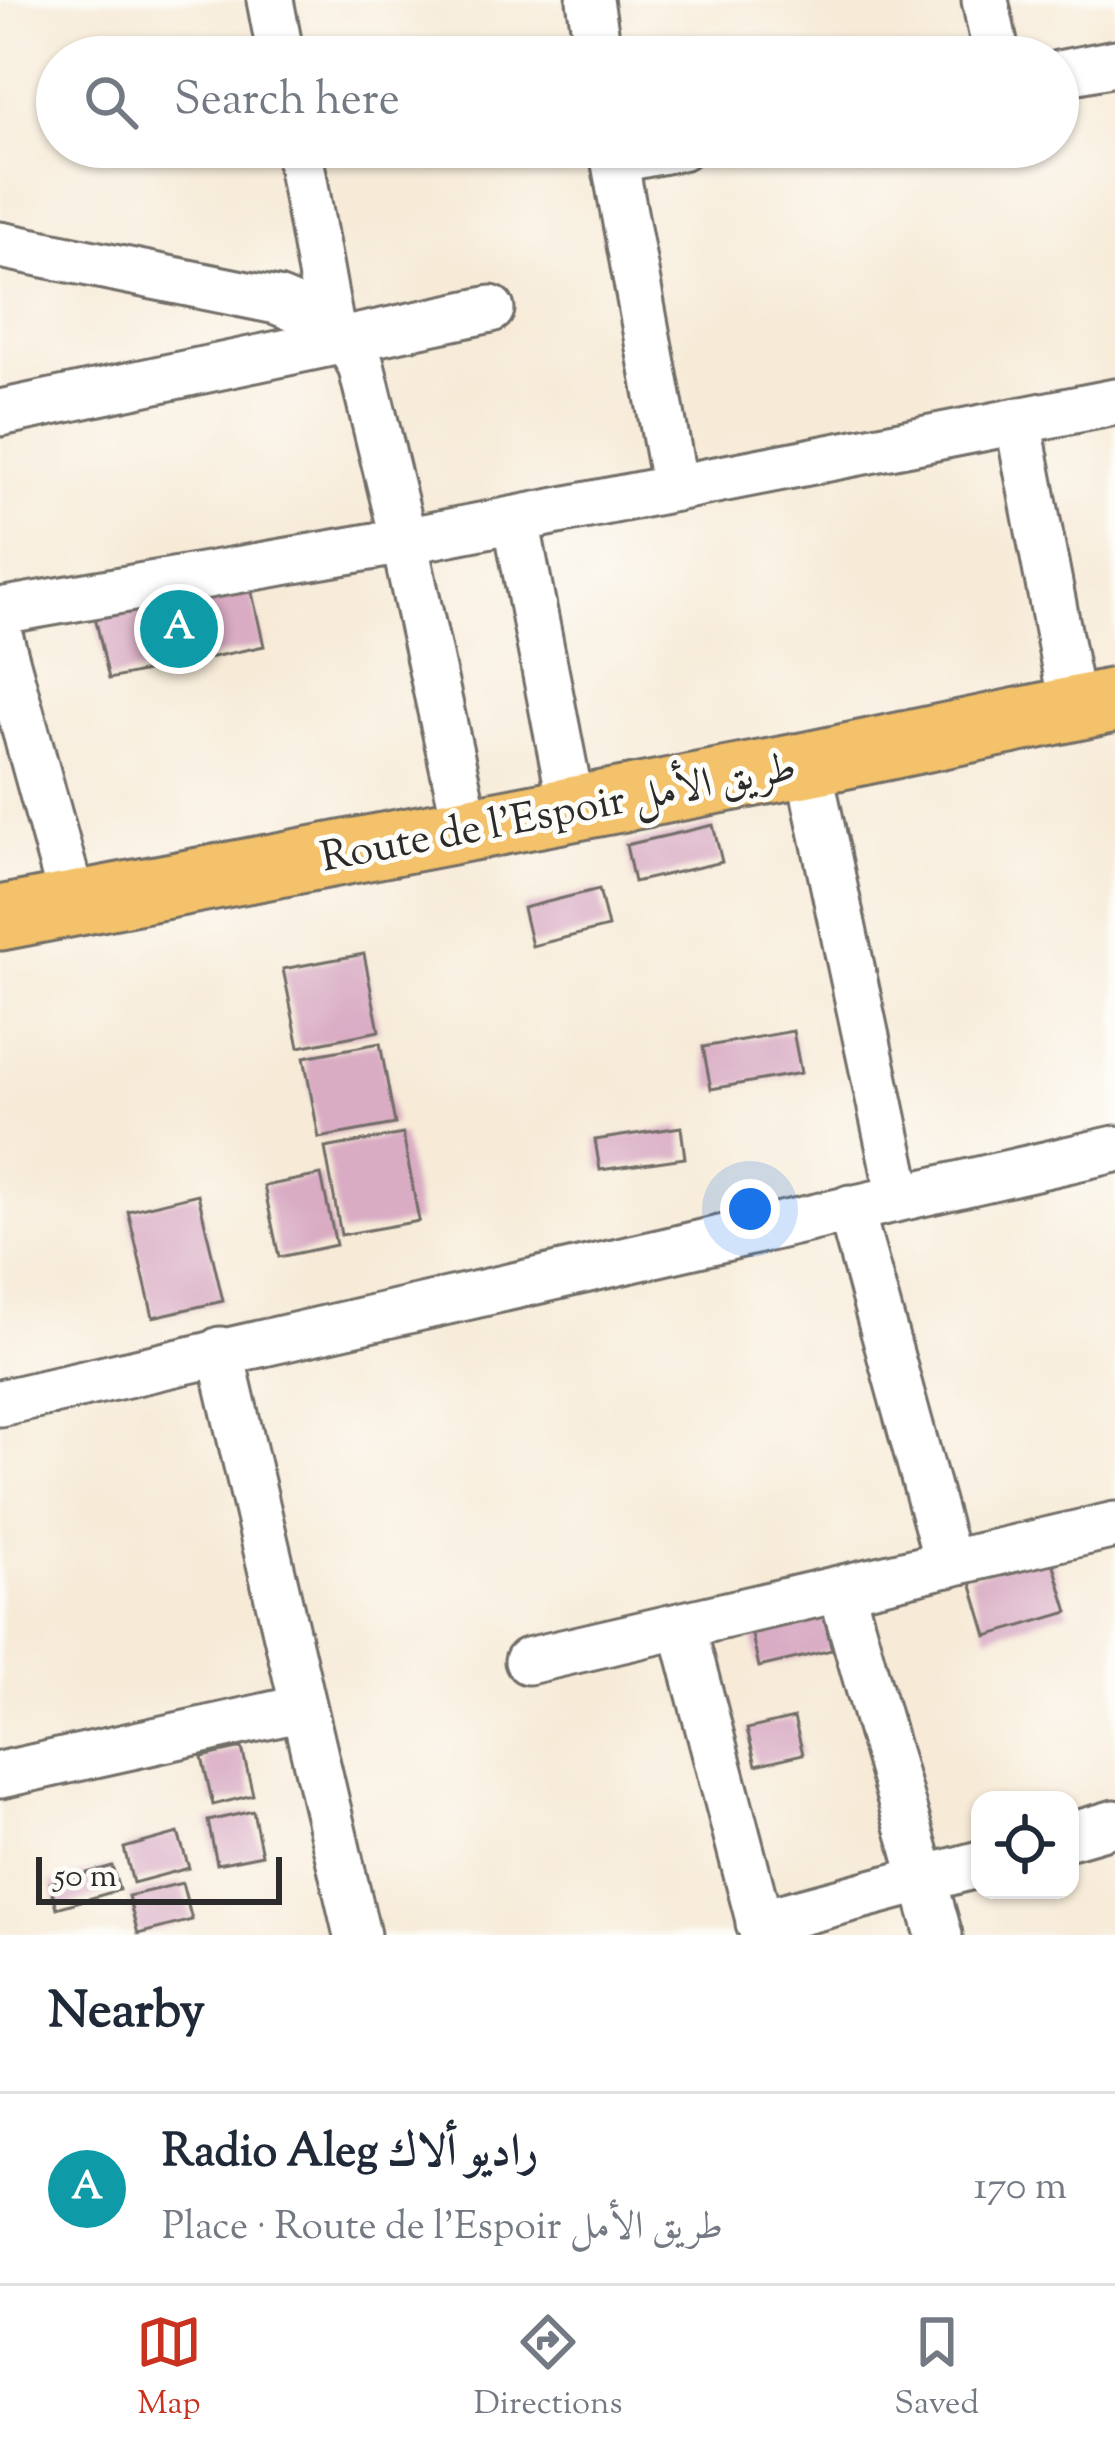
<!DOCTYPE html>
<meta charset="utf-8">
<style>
:root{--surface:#fff;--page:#f6f6f7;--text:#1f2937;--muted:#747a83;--line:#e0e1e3;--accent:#c8321e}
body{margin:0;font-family:"Sorts Mill Goudy",Amiri,serif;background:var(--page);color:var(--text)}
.controls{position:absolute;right:36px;bottom:36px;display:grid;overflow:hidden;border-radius:24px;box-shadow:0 3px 9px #0004}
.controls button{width:108px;height:108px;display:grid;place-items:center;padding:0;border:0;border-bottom:3px solid var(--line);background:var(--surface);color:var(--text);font:60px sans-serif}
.scale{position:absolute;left:36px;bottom:30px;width:246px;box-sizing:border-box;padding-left:12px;border:6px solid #2b2b2b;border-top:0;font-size:33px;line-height:42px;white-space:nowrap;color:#2b2b2b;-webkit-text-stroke:9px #fdfcf7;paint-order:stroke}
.you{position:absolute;left:750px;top:1209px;width:42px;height:42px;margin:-30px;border:9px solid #fff;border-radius:50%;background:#1a73e8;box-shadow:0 0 0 18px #1a73e833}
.badge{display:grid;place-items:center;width:78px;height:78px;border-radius:50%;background:var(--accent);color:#fff;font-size:39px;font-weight:700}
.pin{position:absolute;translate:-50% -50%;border:6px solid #fff;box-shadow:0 3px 12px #0006}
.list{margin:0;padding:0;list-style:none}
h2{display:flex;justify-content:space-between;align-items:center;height:156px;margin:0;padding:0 48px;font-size:51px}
h2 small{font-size:39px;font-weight:400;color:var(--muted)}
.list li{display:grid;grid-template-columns:78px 1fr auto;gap:36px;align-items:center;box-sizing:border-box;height:192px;padding:0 48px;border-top:3px solid var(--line)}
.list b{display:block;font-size:45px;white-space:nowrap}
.list p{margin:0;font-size:39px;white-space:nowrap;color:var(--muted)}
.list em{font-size:39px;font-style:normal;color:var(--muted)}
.icon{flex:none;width:66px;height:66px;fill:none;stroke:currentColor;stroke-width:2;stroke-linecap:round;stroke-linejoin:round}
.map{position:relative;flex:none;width:1115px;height:1935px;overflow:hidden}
.search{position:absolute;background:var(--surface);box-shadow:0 3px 9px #0004;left:36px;right:36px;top:36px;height:132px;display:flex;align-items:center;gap:30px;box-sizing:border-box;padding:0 42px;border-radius:66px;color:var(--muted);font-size:45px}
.sheet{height:348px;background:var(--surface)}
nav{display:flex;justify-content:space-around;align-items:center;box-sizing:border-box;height:168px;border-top:3px solid var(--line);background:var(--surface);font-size:33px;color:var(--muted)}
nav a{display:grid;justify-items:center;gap:6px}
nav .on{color:var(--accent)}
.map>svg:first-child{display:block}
</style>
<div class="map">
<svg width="1115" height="1935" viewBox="0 0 1115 1935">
<rect width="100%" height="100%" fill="#fdfcf7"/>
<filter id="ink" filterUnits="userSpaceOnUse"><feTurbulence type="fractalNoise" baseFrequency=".00833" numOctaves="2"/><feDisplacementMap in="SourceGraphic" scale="24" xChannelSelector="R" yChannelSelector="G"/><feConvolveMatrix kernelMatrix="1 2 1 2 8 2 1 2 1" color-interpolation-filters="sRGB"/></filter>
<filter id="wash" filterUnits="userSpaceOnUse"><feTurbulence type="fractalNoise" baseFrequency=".004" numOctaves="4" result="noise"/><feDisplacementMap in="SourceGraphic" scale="48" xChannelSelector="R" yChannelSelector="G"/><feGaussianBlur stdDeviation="2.7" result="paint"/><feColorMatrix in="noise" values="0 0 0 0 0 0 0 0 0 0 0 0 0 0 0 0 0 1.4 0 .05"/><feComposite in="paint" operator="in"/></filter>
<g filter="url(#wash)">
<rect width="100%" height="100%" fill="#f7ebd8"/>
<g id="blocks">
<g fill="#d9acc4">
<polygon points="250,584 264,646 109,679 94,612"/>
<polygon points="713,825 722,862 634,882 626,845"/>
<polygon points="599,889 608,927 532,946 523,908"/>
<polygon points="364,954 379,1031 299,1047 283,969"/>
<polygon points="793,1031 801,1073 711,1089 703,1047"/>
<polygon points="380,1043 395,1124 319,1138 304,1057"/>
<polygon points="681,1127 685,1158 600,1170 595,1140"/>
<polygon points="403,1134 419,1221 341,1235 325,1148"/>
<polygon points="321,1175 336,1245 279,1257 264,1186"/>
<polygon points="198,1194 223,1301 153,1317 128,1211"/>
<polygon points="1050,1552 1068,1612 987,1636 969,1576"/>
<polygon points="822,1610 832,1650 759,1667 750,1626"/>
<polygon points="794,1718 803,1754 756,1765 747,1729"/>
<polygon points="242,1748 253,1795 213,1805 202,1757"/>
<polygon points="253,1811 262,1855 217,1864 208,1821"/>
<polygon points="178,1833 189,1868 133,1883 124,1848"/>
<polygon points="112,1866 119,1890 57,1908 50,1883"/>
<polygon points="182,1883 192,1920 138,1934 128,1896"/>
</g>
</g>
</g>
<g filter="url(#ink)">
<use href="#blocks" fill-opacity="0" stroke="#726e68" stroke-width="3"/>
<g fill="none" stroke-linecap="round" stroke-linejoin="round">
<defs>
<g id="minor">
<polyline points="270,0 281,57"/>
<polyline points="590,0 599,57"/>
<polyline points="985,0 997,57"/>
<polyline points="1058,74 1115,63"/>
<polyline points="298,147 331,328"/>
<polyline points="612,147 675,488"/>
<polyline points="614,160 681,147"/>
<path d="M0 245 277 301C316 317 341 327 361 365L404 541 466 826"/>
<polyline points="0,413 491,309"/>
<polyline points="1018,421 1073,709"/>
<polyline points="516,520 572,808"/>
<polyline points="0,611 404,541 1115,402"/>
<polyline points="0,638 73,903"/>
<polyline points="808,764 900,1197"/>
<polyline points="850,1208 948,1564"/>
<polyline points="220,1350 357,1935"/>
<polyline points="0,1403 1115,1149"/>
<polyline points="841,1589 939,1935"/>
<polyline points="682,1626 763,1935"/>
<polyline points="528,1661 1115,1525"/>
<polyline points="0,1775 303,1708"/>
<polyline points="1070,1836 1115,1823"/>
<polyline points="759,1923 980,1864"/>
</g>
<polyline id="highway" points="0,918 808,764 1115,700"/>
</defs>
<use href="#minor" stroke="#726e68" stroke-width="51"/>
<use href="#highway" stroke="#726e68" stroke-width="69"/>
<use href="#minor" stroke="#fff" stroke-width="45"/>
<use href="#highway" stroke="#f3c26a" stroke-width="63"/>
</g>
</g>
<g text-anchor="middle" stroke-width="10" stroke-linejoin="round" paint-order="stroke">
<g font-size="42" fill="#2b2b2b" stroke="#fdfcf7">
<text transform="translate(558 810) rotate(-11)" y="15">Route de l’Espoir طريق الأمل</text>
</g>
</g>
</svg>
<div class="controls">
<button><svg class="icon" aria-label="locate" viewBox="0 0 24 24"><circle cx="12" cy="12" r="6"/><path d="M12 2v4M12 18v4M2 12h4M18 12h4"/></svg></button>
</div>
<div class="scale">50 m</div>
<div class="you"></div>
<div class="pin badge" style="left:179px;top:629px;background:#0f9aa8">A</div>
<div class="search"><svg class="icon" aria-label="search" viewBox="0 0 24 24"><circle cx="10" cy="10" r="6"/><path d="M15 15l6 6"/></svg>Search here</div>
</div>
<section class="sheet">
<h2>Nearby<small></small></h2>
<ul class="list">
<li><span class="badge" style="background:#0f9aa8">A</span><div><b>Radio Aleg راديو ألاك</b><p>Place · Route de l’Espoir طريق الأمل</p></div><em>170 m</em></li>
</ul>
</section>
<nav>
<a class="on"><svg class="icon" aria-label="map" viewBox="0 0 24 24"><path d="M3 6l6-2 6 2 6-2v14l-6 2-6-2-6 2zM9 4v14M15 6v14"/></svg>Map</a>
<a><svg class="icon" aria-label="directions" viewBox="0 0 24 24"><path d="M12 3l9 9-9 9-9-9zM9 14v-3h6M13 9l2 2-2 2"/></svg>Directions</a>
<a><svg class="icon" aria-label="saved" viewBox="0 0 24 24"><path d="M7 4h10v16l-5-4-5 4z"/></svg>Saved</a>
</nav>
